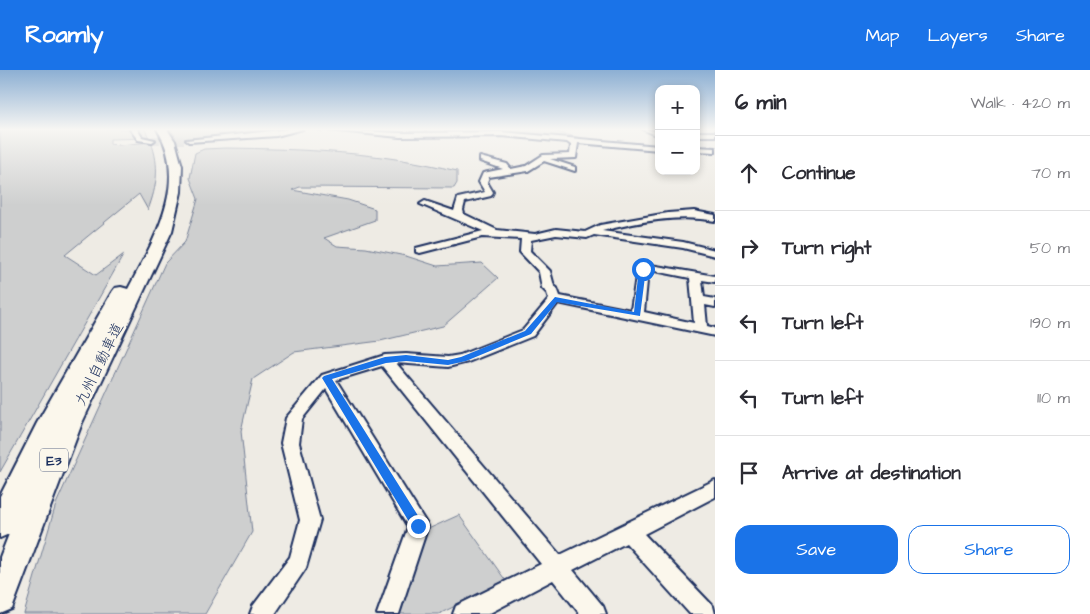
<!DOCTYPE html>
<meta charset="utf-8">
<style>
:root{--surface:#fff;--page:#f2f2f3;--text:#2b2b33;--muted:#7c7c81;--line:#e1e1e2;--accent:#1a73e8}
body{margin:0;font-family:"Architects Daughter","Klee One",sans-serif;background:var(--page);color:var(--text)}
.controls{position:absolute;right:15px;top:15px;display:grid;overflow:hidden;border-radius:10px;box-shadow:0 2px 8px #0003}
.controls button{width:45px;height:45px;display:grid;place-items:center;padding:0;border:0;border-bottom:1px solid var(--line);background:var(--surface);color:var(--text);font:25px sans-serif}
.stop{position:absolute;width:15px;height:15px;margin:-11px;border:4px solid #1a73e8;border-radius:50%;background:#fff}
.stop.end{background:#1a73e8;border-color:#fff;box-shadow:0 1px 5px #0008}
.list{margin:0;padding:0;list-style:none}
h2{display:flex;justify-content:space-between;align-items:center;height:65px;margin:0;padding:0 20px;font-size:21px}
h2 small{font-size:16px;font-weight:400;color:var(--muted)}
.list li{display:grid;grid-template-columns:32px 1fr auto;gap:15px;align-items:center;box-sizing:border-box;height:75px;padding:0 20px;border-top:1px solid var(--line)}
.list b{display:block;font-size:19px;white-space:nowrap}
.list em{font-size:16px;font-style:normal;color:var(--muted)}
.actions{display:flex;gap:10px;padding:15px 20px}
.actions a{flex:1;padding:11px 0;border:1px solid var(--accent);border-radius:15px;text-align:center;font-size:18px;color:var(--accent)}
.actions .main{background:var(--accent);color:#fff}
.icon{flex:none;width:28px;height:28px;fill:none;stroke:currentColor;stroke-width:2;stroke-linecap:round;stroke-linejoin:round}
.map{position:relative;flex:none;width:715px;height:544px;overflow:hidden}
header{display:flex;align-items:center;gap:30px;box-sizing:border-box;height:70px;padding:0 25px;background:var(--accent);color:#fff}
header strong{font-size:24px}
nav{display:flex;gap:28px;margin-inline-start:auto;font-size:18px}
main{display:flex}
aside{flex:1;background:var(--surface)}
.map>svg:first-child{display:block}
</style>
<header>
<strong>Roamly</strong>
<nav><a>Map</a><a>Layers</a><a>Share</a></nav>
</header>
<main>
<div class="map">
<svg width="715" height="544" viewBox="0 0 715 544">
<rect width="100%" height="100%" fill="#eeebe4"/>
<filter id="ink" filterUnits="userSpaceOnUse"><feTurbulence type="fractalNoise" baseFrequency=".02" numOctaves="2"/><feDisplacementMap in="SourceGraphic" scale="10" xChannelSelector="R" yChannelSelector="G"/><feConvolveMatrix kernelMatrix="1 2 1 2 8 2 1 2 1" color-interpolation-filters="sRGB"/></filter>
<g filter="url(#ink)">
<g fill="#cecfcf" stroke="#747f96">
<path d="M0 59H145L149 68 110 69V74L119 75 151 72C160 96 157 116 148 140L139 124 65 185 96 205 124 184 0 402Z"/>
<polygon points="170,59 295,59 276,63 177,69"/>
<polygon points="464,59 544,59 585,69 533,64 464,62"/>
<path d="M225 78C304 79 380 82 457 101V113L454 118 300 117 292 120 348 130 375 139V150L324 168 337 176 366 178 406 186 437 196 482 193 498 208 443 256 380 271 294 282 253 309 241 361 252 462 205 544H24L56 434 165 193 185 172 198 129 190 108 195 83 204 79Z"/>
<polygon points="459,445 506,511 439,544 398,544 426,460"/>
</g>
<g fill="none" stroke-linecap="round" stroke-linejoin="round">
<polyline stroke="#c4c5c9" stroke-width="8" stroke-dasharray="8 4" stroke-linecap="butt" points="152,70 189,70"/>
<defs>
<g id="minor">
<polygon points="130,59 137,59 142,67 155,70 152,72 138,70"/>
<polygon points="289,59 303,59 276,66 189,72 186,70"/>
<path d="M317 59 400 63 501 62 659 76V80L578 73 576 88 550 89 575 97V101L544 91 528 101 489 107 487 112 493 122 491 126 465 132 463 140 464 144 497 160 535 164 556 159 585 162 600 155 668 143 694 141 715 145V151C678 144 638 152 602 161L683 172 715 180V186L683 178 594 165 587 168 556 165 531 170 530 181 550 201 554 216 557 218 560 226 631 240 637 199 645 194 715 206V212L702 210 704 227 715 229V237L705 235 707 256 715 258V266L558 233 533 266 468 292 448 297 396 293 560 485 715 410V427L644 464 713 536 715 544H690L626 473 573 500 603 536 606 544H580L553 510 488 544H453L456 536 541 494 382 296 336 310 428 456 399 544H377L408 457 326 319 302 349 299 373 320 450 306 498 275 544H250L253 536 290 487 300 450 281 373 286 348 322 305 385 285 406 284 448 287 460 285 523 260 549 229 547 223 542 218 539 202 520 182 521 169 482 167 420 183 416 182V178L483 161 420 134 425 131 454 141 458 128 485 122 479 112 483 103 503 99 480 91V87L507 94 511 99 526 96 543 85 570 84 571 75 567 72 501 66 400 67ZM650 200 690 208 694 253 644 242 648 201Z"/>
<polygon points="643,59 659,62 659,66 644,60"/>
<rect x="696" y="62" width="19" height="4"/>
<polygon points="696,77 715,78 715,82 696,81"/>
</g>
<path id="highway" d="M157 59H167L175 71 182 96 181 122 172 161 82 353 12 539 0 544V487L9 464 0 468V426L37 353 112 222 115 218 121 217 128 219C153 171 190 113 157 59Z"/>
</defs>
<use href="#minor" stroke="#1b2f5e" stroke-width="4"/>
<use href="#highway" stroke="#1b2f5e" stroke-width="4"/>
<use href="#minor" fill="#fbf7ec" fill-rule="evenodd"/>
<use href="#highway" fill="#fbf7ec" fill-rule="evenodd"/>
</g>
</g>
<linearGradient id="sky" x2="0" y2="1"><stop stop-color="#8cafd3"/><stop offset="0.44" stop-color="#f7f6f3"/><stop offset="1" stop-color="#f7f6f3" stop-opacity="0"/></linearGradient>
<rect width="715" height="135" fill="url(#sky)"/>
<polygon fill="#1a73e8" points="643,197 646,199 640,246 557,232 531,264 466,291 448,295 406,291 386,293 332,309 422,452 422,460 414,460 322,308 324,306 385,287 406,285 448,290 461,287 525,261 555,227 634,242 639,199"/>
<g text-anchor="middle" stroke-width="5" stroke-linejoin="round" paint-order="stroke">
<rect fill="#fbf7ec" stroke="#5e6b89" stroke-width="1" x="40" y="378.5" width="28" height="23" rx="4"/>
<g font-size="14" font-weight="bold" fill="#1b2f5e">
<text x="54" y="395">E3</text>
</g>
<g font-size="15" fill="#1b2f5e" stroke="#fbf7ec">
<text transform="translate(99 294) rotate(-64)" y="5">九州自動車道</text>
</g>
</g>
</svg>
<div class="controls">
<button>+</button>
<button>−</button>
</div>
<div class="stop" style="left:643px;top:199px"></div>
<div class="stop end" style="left:418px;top:456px"></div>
</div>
<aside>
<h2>6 min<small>Walk · 420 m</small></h2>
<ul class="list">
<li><svg class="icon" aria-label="ahead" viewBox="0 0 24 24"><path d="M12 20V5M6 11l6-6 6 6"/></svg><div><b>Continue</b></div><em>70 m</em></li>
<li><svg class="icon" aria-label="right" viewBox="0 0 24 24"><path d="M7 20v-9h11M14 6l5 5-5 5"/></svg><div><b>Turn right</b></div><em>50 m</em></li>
<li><svg class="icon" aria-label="left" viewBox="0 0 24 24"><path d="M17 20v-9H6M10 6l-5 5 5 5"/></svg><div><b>Turn left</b></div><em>190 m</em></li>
<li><svg class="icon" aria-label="left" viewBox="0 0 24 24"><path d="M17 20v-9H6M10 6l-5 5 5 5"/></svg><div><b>Turn left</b></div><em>110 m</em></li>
<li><svg class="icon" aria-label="arrive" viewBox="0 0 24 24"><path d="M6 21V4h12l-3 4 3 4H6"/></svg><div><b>Arrive at destination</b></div></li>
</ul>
<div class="actions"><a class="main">Save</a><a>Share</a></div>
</aside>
</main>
